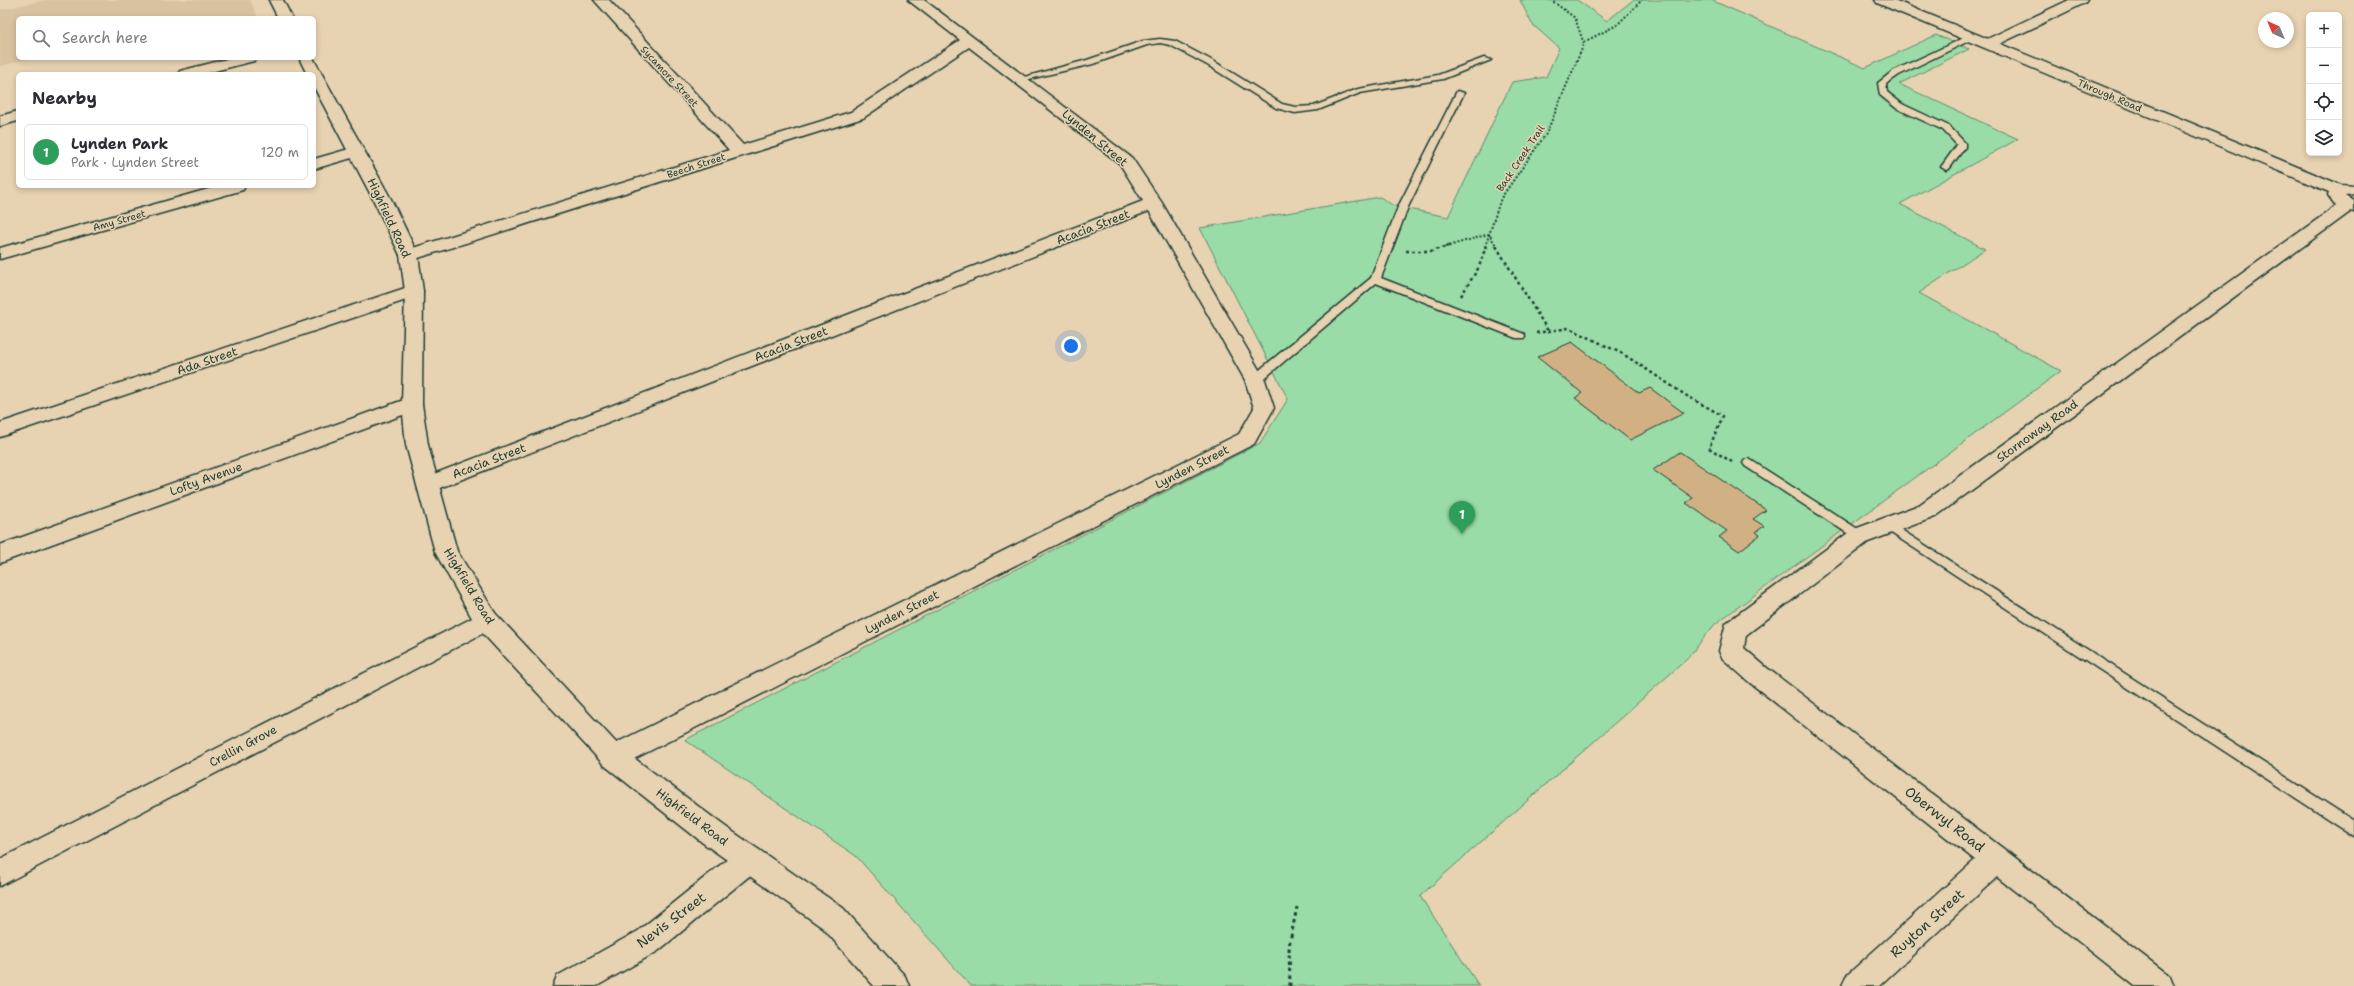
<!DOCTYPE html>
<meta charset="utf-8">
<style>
:root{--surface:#fff;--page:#f7f7f7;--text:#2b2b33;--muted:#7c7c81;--line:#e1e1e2;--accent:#c8321e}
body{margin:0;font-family:"Shantell Sans",sans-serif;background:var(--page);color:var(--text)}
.controls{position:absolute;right:12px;top:12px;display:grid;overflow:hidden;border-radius:6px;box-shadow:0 2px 6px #0003}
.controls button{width:36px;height:36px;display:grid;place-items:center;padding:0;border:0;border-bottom:1px solid var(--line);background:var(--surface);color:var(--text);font:20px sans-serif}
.compass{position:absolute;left:2258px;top:12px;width:36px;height:36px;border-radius:50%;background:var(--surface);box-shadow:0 2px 6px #0003;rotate:316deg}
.you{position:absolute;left:1071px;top:346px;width:14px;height:14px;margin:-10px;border:3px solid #fff;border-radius:50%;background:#1a73e8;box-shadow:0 0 0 6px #1a73e833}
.badge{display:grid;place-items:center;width:26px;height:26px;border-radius:50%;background:var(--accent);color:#fff;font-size:13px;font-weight:700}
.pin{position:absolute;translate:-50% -33px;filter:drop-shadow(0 1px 2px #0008)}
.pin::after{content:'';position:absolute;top:21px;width:14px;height:12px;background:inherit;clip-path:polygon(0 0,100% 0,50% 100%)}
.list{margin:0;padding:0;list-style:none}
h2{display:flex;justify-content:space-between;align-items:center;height:52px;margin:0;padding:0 16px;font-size:17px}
h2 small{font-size:13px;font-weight:400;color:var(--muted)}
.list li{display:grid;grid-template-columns:26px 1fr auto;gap:12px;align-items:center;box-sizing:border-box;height:56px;margin:0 8px 8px;padding:0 8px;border:1px solid var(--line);border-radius:6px}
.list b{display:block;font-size:15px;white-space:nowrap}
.list p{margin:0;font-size:13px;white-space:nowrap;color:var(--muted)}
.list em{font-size:13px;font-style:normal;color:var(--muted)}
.icon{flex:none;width:22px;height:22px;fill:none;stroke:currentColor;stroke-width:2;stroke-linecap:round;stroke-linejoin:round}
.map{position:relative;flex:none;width:2354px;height:986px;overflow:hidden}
.search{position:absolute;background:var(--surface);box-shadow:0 2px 6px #0003;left:16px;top:16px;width:300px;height:44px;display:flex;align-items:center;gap:10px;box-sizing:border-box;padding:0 14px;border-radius:6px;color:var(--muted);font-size:15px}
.panel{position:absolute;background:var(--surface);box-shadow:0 2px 6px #0003;left:16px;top:72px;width:300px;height:116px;border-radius:6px}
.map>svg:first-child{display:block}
</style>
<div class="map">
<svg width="2354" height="986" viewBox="0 0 2354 986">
<rect width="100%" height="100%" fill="#e7d2b1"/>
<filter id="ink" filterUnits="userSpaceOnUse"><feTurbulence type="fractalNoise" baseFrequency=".025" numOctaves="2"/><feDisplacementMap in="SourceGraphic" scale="8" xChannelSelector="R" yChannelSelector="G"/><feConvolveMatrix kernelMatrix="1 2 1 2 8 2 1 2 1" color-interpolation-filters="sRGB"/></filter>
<g filter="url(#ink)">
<polygon fill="#d8c2a0" points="45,0 250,0 258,18 18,18 18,58 32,58 0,66 0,10"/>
<polygon fill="#99dca7" stroke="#5c8c6e" points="1520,0 1577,0 1607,21 1633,0 1711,0 1865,68 1936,35 1969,49 1899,84 2018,139 1900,204 1985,249 1919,293 2061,371 1715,624 1687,659 1420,896 1479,986 971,986 856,856 685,740 1260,443 1288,399 1200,228 1380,197 1394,206 1448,217 1512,82 1546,77 1559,48 1532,24"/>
<g fill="#d1b184" stroke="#1f3d34">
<polygon points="1572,342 1639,393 1650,388 1684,413 1630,440 1575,398 1582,393 1537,357"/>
<polygon points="1680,452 1766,510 1753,519 1764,526 1756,532 1760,535 1739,551 1719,537 1727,531 1686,503 1693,498 1653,470"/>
</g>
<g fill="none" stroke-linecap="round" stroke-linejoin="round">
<defs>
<g id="lane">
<polygon points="1968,36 1975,38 1899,75 1886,84 1887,92 1902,104 1949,126 1965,143 1965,147 1949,169 1946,170 1941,167 1957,145 1943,130 1896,108 1880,95 1878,83 1893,71"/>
<polygon points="1160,39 1175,41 1215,62 1282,104 1295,107 1314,106 1358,89 1438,75 1484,58 1491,60 1443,79 1360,93 1318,110 1295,113 1276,108 1209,66 1170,45 1160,43 1147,45 1093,64 1021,81 1017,79 1087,60 1143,41"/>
<polygon points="1457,91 1464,93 1408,207 1381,278 1524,334 1525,336 1524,338 1516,338 1376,283 1259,383 1251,383 1250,380 1251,377 1371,278 1398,207"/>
<polygon points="1749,459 1864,533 1866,536 1864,539 1856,539 1745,466 1743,463 1745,460"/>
<polygon points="1886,520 2354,821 2354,836 1882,527 1880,524 1882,521"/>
</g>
<g id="street">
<polygon points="594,0 609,0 743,145 851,112 960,40 908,0 924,0 1132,158 1162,203 1265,380 1274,408 1254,444 622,765 613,768 604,765 600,757 604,749 1239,434 1254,408 1245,380 1149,211 437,489 429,492 421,489 418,484 421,479 1143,201 1120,164 969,47 863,118 415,259 403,259 400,255 403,251 729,150"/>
<polygon points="2069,0 2087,0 2085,3 1993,47 1988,48 1981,44 1983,41"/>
<polygon points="231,58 256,58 254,61 203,74 178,74 180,71"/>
<polygon points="18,111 18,121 0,126 0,116"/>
<polygon points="356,147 362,149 364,152 362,155 314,169 314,159"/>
<polygon points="219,186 245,186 243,190 0,259 0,248"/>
<polygon points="2349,200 2354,201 2354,209 1935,517 1868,542 1746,635 1744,648 1767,668 2170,976 2174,986 2135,986 1997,877 1879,986 1842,986 1846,976 1975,860 1749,682 1722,658 1719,651 1726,623 1852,530 1919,505 2343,201"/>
<polygon points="414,285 421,287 423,291 421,295 0,437 0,423"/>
<polygon points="412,397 419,399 422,404 419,409 0,563 0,545"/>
<polygon points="486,611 495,613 498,620 495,627 0,886 0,859"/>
<polygon points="749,846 759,850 763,859 759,868 658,951 597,986 553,986 557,976 638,931 739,850"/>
</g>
<g id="secondary">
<polygon points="269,0 283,0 292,18 278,18"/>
<polygon points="1875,0 1894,0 2341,185 2354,186 2354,194 2345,195 2354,201 2354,212 2336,206 2328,195 2329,192 1877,3"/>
<polygon points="299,58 313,58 391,199 418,255 423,291 422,404 428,445 457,551 495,613 622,749 723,825 843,908 905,976 909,986 874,986 823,928 703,843 604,765 477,627 435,552 406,445 402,404 405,291 400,255 373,199 314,87 314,74 307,74"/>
</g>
</defs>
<use href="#lane" stroke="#1f3d34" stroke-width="3"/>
<use href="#street" stroke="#1f3d34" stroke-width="3"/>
<use href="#secondary" stroke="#1f3d34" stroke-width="3"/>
<g stroke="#1f3d34" stroke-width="2" stroke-dasharray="2 2" stroke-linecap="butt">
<polyline points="1584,42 1617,25 1642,0"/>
<polyline points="1445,247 1489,234 1497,247"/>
<polyline points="1485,247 1501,198 1546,134 1584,44 1575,18 1551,0"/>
</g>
<g stroke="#1f3d34" stroke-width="2.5" stroke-dasharray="3 3" stroke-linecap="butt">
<polyline points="1496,246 1548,331"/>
<polyline points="1406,251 1431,251 1449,246"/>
<polyline points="1461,296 1479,267 1486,246"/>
<polyline points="1536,333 1569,328 1623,354 1687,396 1723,416 1709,448 1732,462"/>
</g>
<polyline stroke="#1f3d34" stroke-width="3" stroke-dasharray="3.5 3.5" stroke-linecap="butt" points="1290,986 1289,946 1297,907"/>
<use href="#lane" fill="#e7d2b1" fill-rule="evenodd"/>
<use href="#street" fill="#e7d2b1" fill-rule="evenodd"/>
<use href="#secondary" fill="#e7d2b1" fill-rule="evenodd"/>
</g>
</g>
<g text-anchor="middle" stroke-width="3" stroke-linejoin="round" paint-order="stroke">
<g font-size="10" fill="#1f3d34" stroke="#e7d2b1">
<text transform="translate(670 76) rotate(47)" y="4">Sycamore Street</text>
<text transform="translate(2110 95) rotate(23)" y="4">Through Road</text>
<text transform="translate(1520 158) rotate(-56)" y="4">Back Creek Trail</text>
<text transform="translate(696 165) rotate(-18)" y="4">Beech Street</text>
<text transform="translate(119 220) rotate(-16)" y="4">Amy Street</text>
</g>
<g font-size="12" fill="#1f3d34" stroke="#e7d2b1">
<text transform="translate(1095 138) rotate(40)" y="4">Lynden Street</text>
<text transform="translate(389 218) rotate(65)" y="4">Highfield Road</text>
<text transform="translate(1093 227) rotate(-21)" y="4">Acacia Street</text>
<text transform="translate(791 344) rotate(-21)" y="4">Acacia Street</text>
<text transform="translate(207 361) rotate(-19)" y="4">Ada Street</text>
<text transform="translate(2037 431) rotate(-36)" y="4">Stornoway Road</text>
<text transform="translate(489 461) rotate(-21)" y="4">Acacia Street</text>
<text transform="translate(1192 467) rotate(-27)" y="4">Lynden Street</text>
<text transform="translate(206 479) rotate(-20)" y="4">Lofty Avenue</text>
<text transform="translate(469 586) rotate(59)" y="4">Highfield Road</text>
<text transform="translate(902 612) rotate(-27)" y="4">Lynden Street</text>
<text transform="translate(243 746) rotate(-28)" y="4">Crellin Grove</text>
<text transform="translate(692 817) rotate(37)" y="4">Highfield Road</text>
</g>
<g font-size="14" fill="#1f3d34" stroke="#e7d2b1">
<text transform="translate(1945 819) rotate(38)" y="5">Oberwyl Road</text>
<text transform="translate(671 920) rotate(-37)" y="5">Nevis Street</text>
<text transform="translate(1927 923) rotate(-42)" y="5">Ruyton Street</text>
</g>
</g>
</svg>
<div class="controls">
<button>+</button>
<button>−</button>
<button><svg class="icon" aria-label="locate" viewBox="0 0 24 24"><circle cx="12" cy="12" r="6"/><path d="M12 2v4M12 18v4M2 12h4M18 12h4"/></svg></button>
<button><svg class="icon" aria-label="layers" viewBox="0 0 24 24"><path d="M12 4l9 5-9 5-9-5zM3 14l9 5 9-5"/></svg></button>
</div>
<svg class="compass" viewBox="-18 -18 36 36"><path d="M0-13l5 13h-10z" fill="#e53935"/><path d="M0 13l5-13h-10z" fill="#7c7c81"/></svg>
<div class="you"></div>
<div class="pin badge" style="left:1462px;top:534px;background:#2e9e5b">1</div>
<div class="search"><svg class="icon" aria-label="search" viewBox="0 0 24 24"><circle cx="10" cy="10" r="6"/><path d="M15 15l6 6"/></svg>Search here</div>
<section class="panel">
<h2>Nearby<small></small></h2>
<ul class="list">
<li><span class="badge" style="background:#2e9e5b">1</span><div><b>Lynden Park</b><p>Park · Lynden Street</p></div><em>120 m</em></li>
</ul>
</section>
</div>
